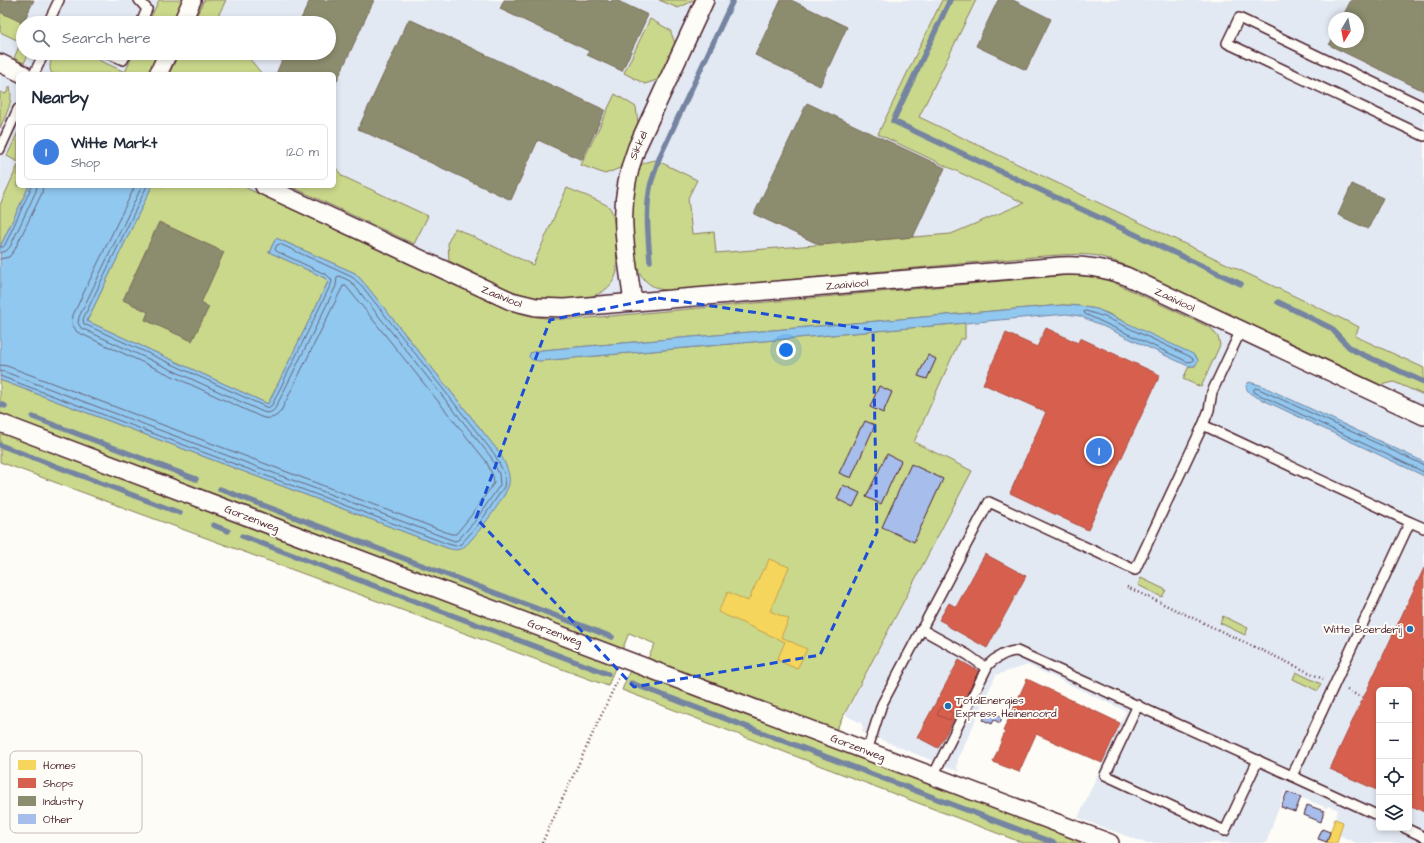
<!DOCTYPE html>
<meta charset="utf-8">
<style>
:root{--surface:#fff;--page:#f6f6f7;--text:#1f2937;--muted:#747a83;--line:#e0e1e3;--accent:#1f6fb2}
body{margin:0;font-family:"Architects Daughter",sans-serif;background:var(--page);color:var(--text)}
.controls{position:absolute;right:12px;bottom:12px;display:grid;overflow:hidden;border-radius:6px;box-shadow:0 2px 6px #0003}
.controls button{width:36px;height:36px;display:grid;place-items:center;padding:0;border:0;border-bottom:1px solid var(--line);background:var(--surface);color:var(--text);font:20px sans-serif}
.compass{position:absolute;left:1328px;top:12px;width:36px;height:36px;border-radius:50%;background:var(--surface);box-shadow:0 2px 6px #0003;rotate:190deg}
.you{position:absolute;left:786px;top:350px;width:14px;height:14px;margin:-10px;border:3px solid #fff;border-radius:50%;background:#1a73e8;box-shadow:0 0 0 6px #1a73e833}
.badge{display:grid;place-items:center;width:26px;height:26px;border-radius:50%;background:var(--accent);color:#fff;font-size:13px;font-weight:700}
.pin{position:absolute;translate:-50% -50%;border:2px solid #fff;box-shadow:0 1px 4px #0006}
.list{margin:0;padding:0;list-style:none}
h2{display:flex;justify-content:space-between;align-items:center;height:52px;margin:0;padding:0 16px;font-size:17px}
h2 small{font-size:13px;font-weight:400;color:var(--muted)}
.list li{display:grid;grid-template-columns:26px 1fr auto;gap:12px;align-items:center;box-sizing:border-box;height:56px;margin:0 8px 8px;padding:0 8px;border:1px solid var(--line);border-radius:6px}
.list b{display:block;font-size:15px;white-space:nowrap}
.list p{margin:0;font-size:13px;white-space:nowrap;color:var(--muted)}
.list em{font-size:13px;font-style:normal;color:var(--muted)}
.icon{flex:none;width:22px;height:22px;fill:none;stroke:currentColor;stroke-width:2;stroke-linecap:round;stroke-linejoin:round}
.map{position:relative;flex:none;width:1424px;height:843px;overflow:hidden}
.search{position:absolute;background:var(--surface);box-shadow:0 2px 6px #0003;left:16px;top:16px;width:320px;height:44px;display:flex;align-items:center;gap:10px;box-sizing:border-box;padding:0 14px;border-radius:22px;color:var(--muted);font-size:15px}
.panel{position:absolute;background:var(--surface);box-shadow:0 2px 6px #0003;left:16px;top:72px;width:320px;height:116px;border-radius:6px}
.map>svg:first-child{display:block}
</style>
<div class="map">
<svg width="1424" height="843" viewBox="0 0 1424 843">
<rect width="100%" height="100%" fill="#fdfcf7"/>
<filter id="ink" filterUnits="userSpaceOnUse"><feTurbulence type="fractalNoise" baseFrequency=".025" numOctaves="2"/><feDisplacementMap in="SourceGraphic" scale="8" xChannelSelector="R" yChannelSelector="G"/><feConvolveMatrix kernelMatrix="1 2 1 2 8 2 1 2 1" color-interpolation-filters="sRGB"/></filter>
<g filter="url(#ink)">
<path fill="#e3e9f3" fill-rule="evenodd" d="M0 0H1424V843H1356L1339 835 1343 822 1335 819 1338 810 1328 806 1327 808 1285 791 1266 843H1145L1078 818 1126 711 1028 665 996 675 958 759 957 768 960 772 862 732 863 728 861 723 845 715 972 471 914 442 960 339 473 573 0 392ZM1334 18H1358V42H1334ZM23 23H329V53H23ZM18 74H334V186H18ZM1379 690H1409V828H1379Z"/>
<g fill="#cad88b" stroke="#8a7c5b">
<polygon points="0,0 31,0 20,23 23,25 23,53 29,53 24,63 14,58 21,42 0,32"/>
<polygon points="159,0 184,0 173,23 148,23"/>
<polygon points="204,0 226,0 217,18 221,23 193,23"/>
<polygon points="659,0 695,0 678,8"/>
<path d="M942 0H976L919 117 1359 327 1355 336 1424 368V395L1394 382 1381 385 1134 269C1122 264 1110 259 1098 256 1080 253 1061 255 1044 256L670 291C661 290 651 287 645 280 641 276 638 270 636 264 630 247 630 187 638 170 641 162 649 161 656 160L697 180 688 198 692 234 714 232 716 253 951 234 1024 203 878 134Z"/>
<polygon points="650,19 670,30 675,43 660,79 645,84 624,73"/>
<path d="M54 53H83L125 72 134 53H159L149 74H52C48 67 51 60 54 53Z"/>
<polygon points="179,53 245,53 262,74 169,74"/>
<path d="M10 86C14 102 6 114 0 128V92L6 94Z"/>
<polygon points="615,94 636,107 638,123 620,168 605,174 581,165"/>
<polygon points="18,132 18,162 7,156"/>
<polygon points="18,165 18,186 29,186 0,247 0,205"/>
<polygon points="334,165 342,176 428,216 414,244 290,186 334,186"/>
<path d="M152 186H242L501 307C531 317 545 320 577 319L1070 275 1096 277 1113 282 1211 328 1218 337 1220 345 1201 387 1183 379 1189 366H1195L1198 359 1107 313C1092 307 1078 305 1062 305L542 350 530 353 540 361 965 323V339H960L914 442 972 471 835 732 647 660 655 644 629 633 622 650 0 415V380L447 548C456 550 461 550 468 543L482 526 505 494 499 452 365 284 355 273 276 238 269 252 325 278 328 282 268 404 87 321Z"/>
<path d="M567 188C576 192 604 202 609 207 617 214 616 259 617 271 610 307 551 303 525 295 500 288 474 272 449 261L448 242 455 228 533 265Z"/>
<polygon points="0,431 616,665 608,686 0,462"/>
<polygon points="1141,578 1166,590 1162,597 1138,585"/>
<polygon points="1223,616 1248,628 1245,635 1220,623"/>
<polygon points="630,670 1086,843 1023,843 622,690"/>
<polygon points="1296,672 1321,684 1318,691 1293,679"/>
</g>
<g fill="#91c8ef" stroke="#7584a1">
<path d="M29 186H152L87 321 268 404 328 282 325 278 269 252 276 238 355 273 365 284 499 452C504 461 511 473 509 484 507 496 474 539 464 547 459 551 453 550 447 548L0 380V247Z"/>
<polygon points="1062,305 1079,306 1097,309 1193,354 1197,358 1198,361 1195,366 1188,366 1096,323 1080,316 1066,314 540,361 532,360 529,357 530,353 542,350"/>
<path d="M1249 382 1260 385 1424 462V476L1261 399C1254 396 1246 393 1246 385Z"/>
</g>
<g fill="#f6d55c" stroke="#c29e4d">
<polygon points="769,559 789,567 770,611 789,619 781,637 807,649 797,669 777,660 785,642 718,612 728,592 748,601 763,569 765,570"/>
<polygon points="1335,819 1343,822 1337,843 1326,843"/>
</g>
<g fill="#d6604d" stroke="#ac4c43">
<polygon points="1046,328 1078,343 1080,338 1160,375 1088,530 1010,493 1046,412 983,384 1006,333 1037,347"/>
<polygon points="985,554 1026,576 987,648 946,625 947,624 939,620 949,603 956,607"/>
<polygon points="1424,568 1424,812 1409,805 1409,690 1379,690 1379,791 1330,769"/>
<polygon points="959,660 980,672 938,748 917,737"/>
<polygon points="1027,679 1120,723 1102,763 1036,734 1019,772 993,762 1005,732 1003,731"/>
<polygon points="941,707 953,713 950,720 937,715"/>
</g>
<g fill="#8c8c6e" stroke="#786b5a">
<polygon points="0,0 34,0 23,23 0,12"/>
<polygon points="310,0 374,0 334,87 334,74 276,74 285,53 329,53 329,23 299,23"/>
<polygon points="504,0 606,0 611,2 612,0 616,0 648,15 622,71 587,55 589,51 500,9"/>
<polygon points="781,0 791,0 847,27 820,86 755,55"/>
<polygon points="998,0 1013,0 1051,19 1026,70 976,46"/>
<polygon points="1351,0 1424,0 1424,91 1329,45 1334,36 1334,42 1358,42 1358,18 1342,18"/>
<polygon points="409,19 605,110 582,160 538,140 511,200 358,129"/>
<polygon points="807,103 945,168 913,237 820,245 754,214"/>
<polygon points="1352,184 1383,198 1368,229 1338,215"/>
<polygon points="159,222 224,252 201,303 209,307 192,341 145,320 148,312 123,300"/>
</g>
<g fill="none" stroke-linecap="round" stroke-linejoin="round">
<g stroke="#666379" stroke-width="1">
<polyline points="0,247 3,247 5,245 32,186"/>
<polyline points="0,253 6,251 10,247 36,191 37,186"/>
<polyline points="0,259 9,257 14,251 42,193 43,186"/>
<polygon points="1086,311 1105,317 1191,357 1193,359 1193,361 1188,362 1085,314 1084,312"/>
<path d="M0 365 7 366 451 534H456L470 517 494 483 493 476 486 461 346 286H343L281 411C276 418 269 420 261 417L77 332 72 324 73 315 135 186"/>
<path d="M0 371 5 372 449 539 455 541 458 540 475 521 500 485 499 474 491 457 358 290 350 281 339 276 337 277 336 286 276 407C273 412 269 414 263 412L81 328 78 323 79 317 142 186"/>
<polyline points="0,376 448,544 456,546 461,544 479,524 504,487 505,479 504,473 495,455 362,286 352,277 280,244 277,245 275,249 276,251 327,275 331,279 332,282 272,405 268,408 84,324 83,319 147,186"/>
<polyline points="1424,465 1259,389 1255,388 1254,389 1254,392 1262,396 1424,472"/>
</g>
<g stroke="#7584a1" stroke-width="5.5">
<polyline points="950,0 893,121 1241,284"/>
<path d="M650 261C648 235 645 208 651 183 654 174 657 165 660 156L733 0"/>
<polyline points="1278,302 1331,328 1349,347 1355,351 1424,382"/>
<polyline points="0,404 5,406"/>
<polyline points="33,417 196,479"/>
<polyline points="0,445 180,513"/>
<polyline points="220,489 612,637"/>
<polyline points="213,525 228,531"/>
<polyline points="242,536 608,674"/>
<polyline points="631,683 1054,843"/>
</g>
</g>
<g fill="#a7bdeb" stroke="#4a1f2b">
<polygon points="928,355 936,359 927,379 918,376"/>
<polygon points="879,386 892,392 883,413 870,407"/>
<polygon points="865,421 875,425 851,478 839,473 861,427 862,427"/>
<polygon points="887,454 901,461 881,504 866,497"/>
<polygon points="911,464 943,479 914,542 882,527"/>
<polygon points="843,485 860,493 853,507 837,499"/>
<polygon points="988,710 1002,717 1000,723 994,720 992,724 983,720"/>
<polygon points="1287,792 1301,797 1295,812 1281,807"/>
<polygon points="1307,805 1324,811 1321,822 1304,815"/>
<polygon points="1322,829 1330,832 1327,842 1318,839"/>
</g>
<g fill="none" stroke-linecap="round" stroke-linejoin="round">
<defs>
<g id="service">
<polyline points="139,0 147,9 141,23"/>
<polyline points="48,23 59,0"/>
<polyline points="107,53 123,60 127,53"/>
<polyline points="34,74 44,53"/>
<polyline points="1424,107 1239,18 1227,43 1424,136"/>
<polyline points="0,149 18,109"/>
<polyline points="1203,425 1209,410 1212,392 1241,330"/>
<polyline points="921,629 968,655 986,668"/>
<polyline points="1138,705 1105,775 1225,831 1258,760"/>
<polyline points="867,751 882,704 989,502 1135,570 1203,425 1410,522"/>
<path d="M933 776 988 665C995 658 1007 651 1017 651L1292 776"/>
<polyline points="1379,816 1292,776 1410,522 1424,528"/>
<polyline points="1405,828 1424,837"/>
</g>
<g id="minor">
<polyline points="182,23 192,0"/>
<polyline points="0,63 23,74"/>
<polyline points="158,74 168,53"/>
<path d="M264 186 511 301 536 307 564 308 1061 266C1085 265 1103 268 1126 276L1424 416"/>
<path d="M633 302C625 245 615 204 637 147L705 0"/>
<polyline points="0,423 1110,843"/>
</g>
</defs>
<use href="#service" stroke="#4a1f2b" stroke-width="12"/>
<use href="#minor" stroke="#4a1f2b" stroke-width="20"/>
<g stroke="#4a1f2b" stroke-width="2.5" stroke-dasharray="1 3" stroke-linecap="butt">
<polyline points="1127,587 1323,679"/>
<polyline points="1347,690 1363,698"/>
<polyline points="542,843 619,677"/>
</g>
<use href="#service" stroke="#fdfcf7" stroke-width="9"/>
<use href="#minor" stroke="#fdfcf7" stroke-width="17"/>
</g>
</g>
<path fill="none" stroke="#1d4ed8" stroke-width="3" stroke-dasharray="8 5" stroke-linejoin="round" d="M658 298 873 330 877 532 820 655 634 687 476 518 550 320Z"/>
<g fill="#1f6fb2" stroke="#fdfcf7" stroke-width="1.5">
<circle cx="1410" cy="629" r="4"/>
<circle cx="948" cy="706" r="4"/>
</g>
<g text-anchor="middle" stroke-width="4" stroke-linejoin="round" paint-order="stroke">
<g font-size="11" fill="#4a1f2b" stroke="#fdfcf7">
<text transform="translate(638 145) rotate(-67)" y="4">Sikkel</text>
<text transform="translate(847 284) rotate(-5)" y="4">Zaaiviool</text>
<text transform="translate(502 296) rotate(22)" y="4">Zaaiviool</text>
<text transform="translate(1175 299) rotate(25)" y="4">Zaaiviool</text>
<text transform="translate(252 518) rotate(21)" y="4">Gorzenweg</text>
<text transform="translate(555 632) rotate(21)" y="4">Gorzenweg</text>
<text transform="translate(858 747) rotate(21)" y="4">Gorzenweg</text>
</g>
<g font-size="11" fill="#4a1f2b" stroke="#fdfcf7" text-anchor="end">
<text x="1402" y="633">Witte Boerderij</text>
<text x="956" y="704" text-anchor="start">TotalEnergies<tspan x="956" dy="13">Express Heinenoord</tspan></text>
</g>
</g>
<rect x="10" y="751" width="132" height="82" rx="6" fill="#fdfcf7" stroke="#c7baba" stroke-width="1"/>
<rect x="18" y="760" width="18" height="10" fill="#f6d55c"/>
<rect x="18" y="778" width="18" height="10" fill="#d6604d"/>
<rect x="18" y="796" width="18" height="10" fill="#8c8c6e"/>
<rect x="18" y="814" width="18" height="10" fill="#a7bdeb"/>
<g font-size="11" fill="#4a1f2b">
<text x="43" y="769">Homes</text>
<text x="43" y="787">Shops</text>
<text x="43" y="805">Industry</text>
<text x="43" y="823">Other</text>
</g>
</svg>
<div class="controls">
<button>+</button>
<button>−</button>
<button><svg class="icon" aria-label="locate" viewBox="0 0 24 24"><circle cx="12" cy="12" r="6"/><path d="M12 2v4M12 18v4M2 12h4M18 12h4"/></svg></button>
<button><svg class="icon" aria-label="layers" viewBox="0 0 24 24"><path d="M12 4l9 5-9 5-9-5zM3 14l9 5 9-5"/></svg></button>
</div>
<svg class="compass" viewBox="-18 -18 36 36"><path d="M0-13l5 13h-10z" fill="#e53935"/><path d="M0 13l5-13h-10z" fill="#747a83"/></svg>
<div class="you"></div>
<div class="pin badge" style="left:1099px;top:451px;background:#3f7fe0">1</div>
<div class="search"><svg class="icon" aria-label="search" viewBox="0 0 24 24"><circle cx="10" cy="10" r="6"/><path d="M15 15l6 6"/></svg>Search here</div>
<section class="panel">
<h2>Nearby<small></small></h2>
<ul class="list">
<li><span class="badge" style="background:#3f7fe0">1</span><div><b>Witte Markt</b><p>Shop</p></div><em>120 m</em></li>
</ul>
</section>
</div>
